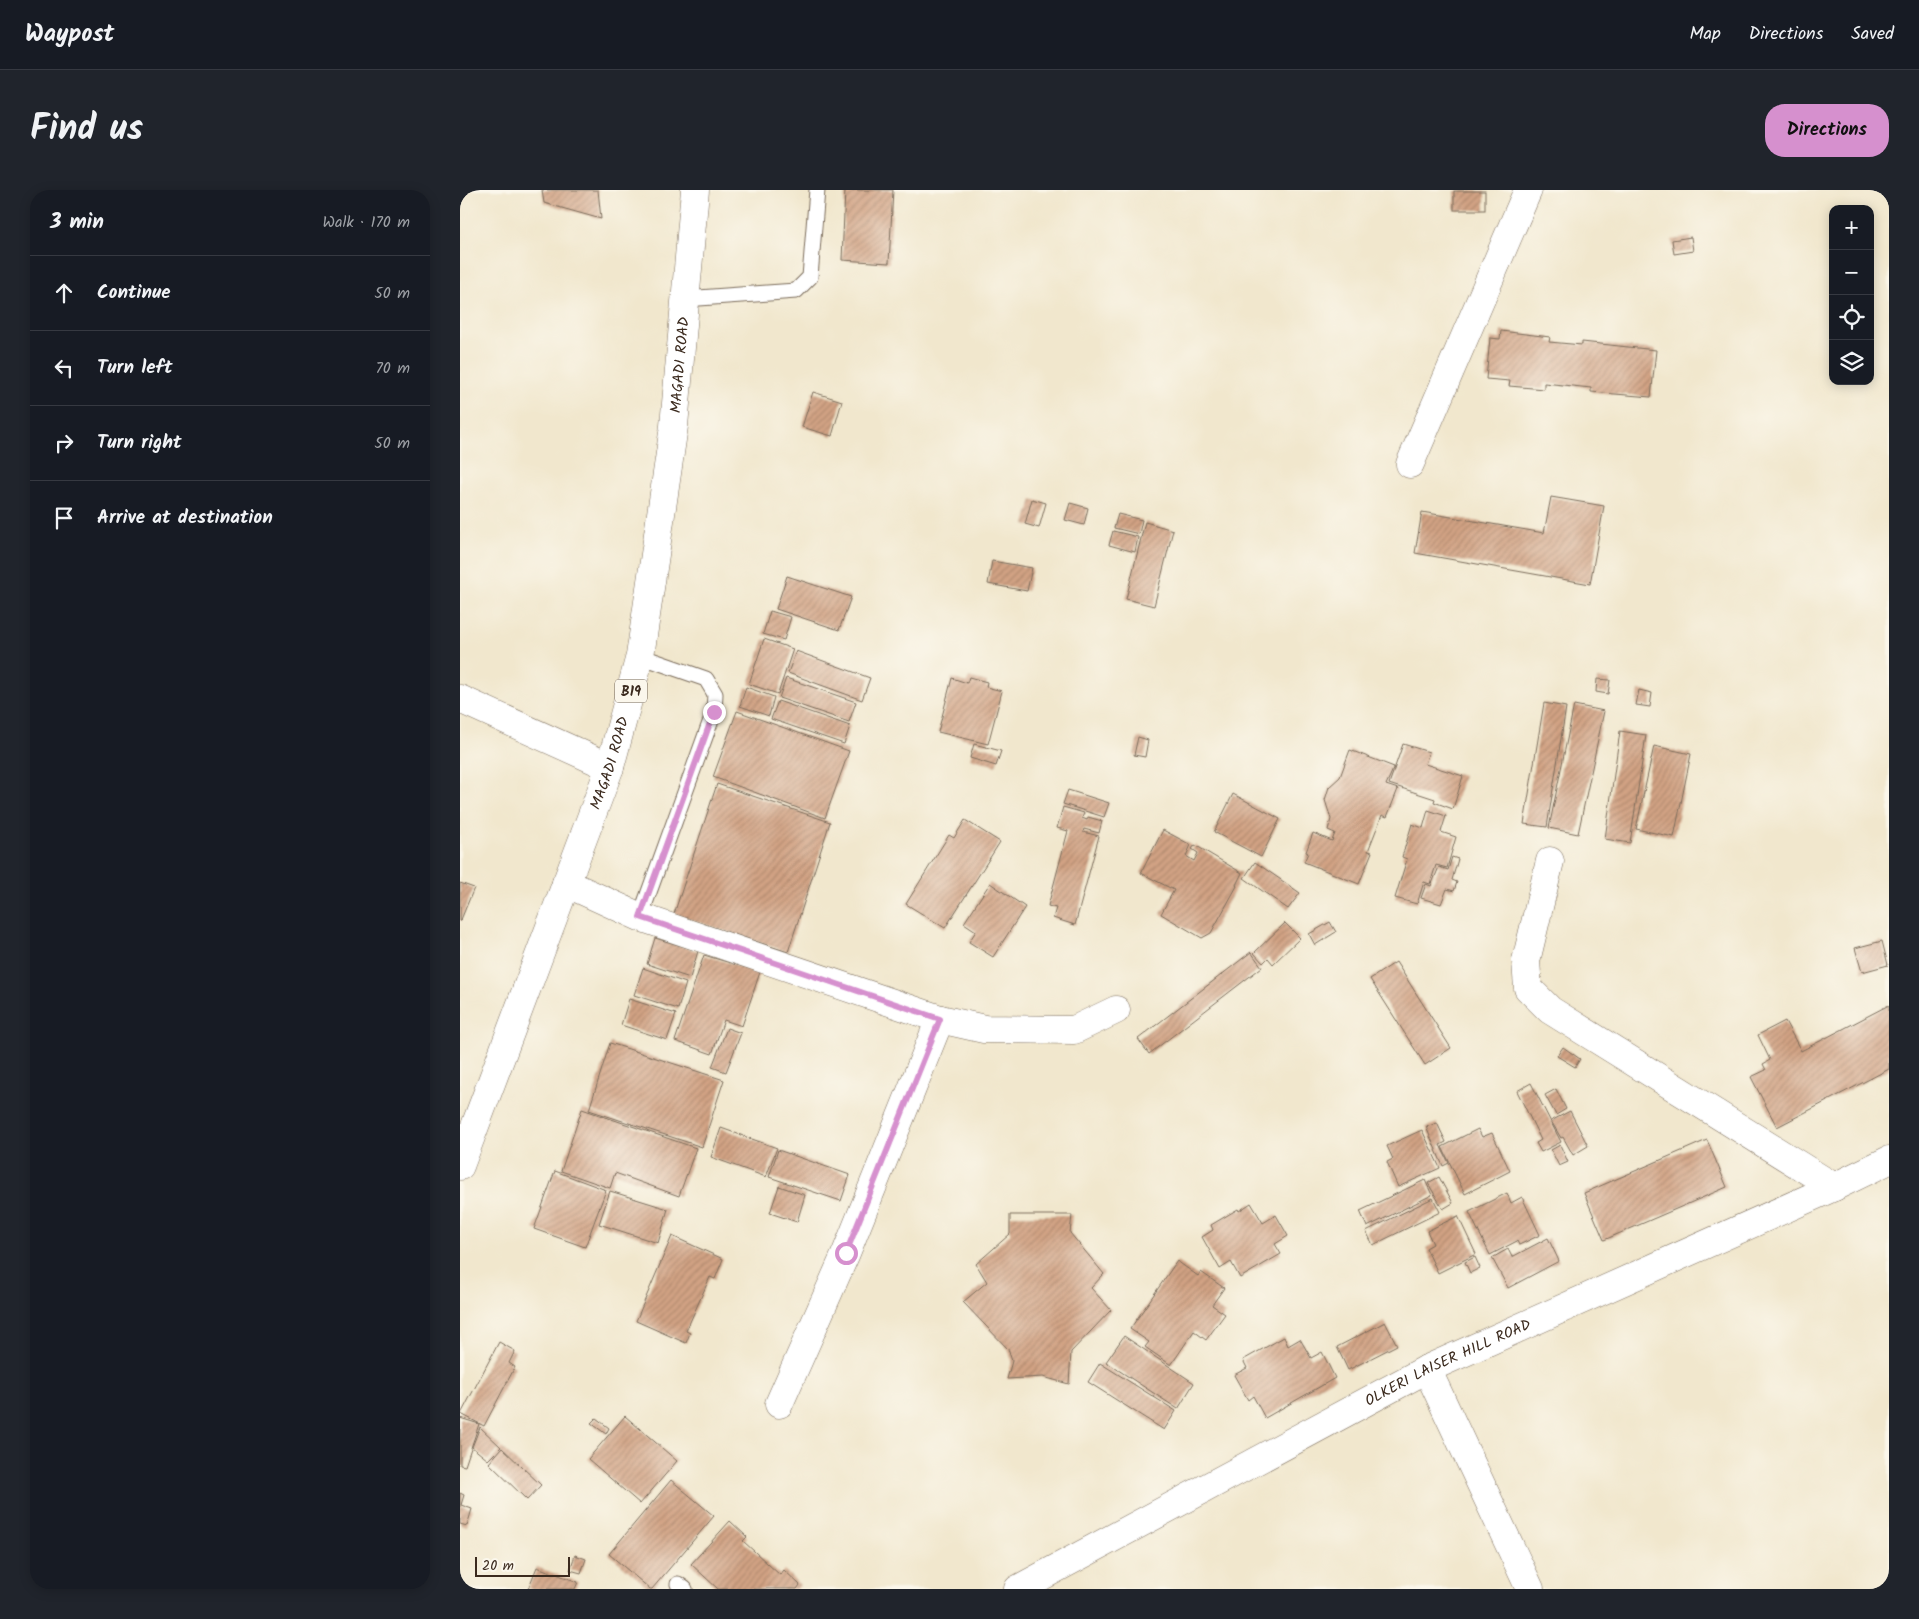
<!DOCTYPE html>
<meta charset="utf-8">
<style>
:root{--surface:#171b24;--page:#20242c;--text:#f1f3f6;--muted:#9ea1a6;--line:#363941;--accent:#d690ce}
body{margin:0;font-family:Kalam,sans-serif;background:var(--page);color:var(--text)}
.controls{position:absolute;right:15px;top:15px;display:grid;overflow:hidden;border-radius:10px;box-shadow:0 2px 12px #0003}
.controls button{width:45px;height:45px;display:grid;place-items:center;padding:0;border:0;border-bottom:1px solid var(--line);background:var(--surface);color:var(--text);font:25px sans-serif}
.scale{position:absolute;left:15px;bottom:12px;width:95px;box-sizing:border-box;padding-left:5px;border:2px solid #3b2a1e;border-top:0;font-size:14px;line-height:18px;white-space:nowrap;color:#3b2a1e;-webkit-text-stroke:4px #fbf7ec;paint-order:stroke}
.stop{position:absolute;width:15px;height:15px;margin:-11px;border:4px solid #d690ce;border-radius:50%;background:#fff}
.stop.end{background:#d690ce;border-color:#fff;box-shadow:0 1px 5px #0008}
.list{margin:0;padding:0;list-style:none}
h2{display:flex;justify-content:space-between;align-items:center;height:65px;margin:0;padding:0 20px;font-size:21px}
h2 small{font-size:16px;font-weight:400;color:var(--muted)}
.list li{display:grid;grid-template-columns:32px 1fr auto;gap:15px;align-items:center;box-sizing:border-box;height:75px;padding:0 20px;border-top:1px solid var(--line)}
.list b{display:block;font-size:19px;white-space:nowrap}
.list em{font-size:16px;font-style:normal;color:var(--muted)}
.icon{flex:none;width:28px;height:28px;fill:none;stroke:currentColor;stroke-width:2;stroke-linecap:round;stroke-linejoin:round}
.map{position:relative;flex:none;width:1429px;height:1399px;overflow:hidden;border-radius:20px}
header{display:flex;align-items:center;gap:30px;box-sizing:border-box;height:70px;padding:0 25px;background:var(--surface);border-bottom:1px solid var(--line)}
header strong{font-size:24px}
nav{display:flex;gap:28px;margin-inline-start:auto;font-size:18px}
.intro{display:flex;align-items:center;justify-content:space-between;box-sizing:border-box;height:120px;padding:0 30px}
h1{margin:0;font-size:35px}
.button{padding:12px 22px;border-radius:20px;background:var(--accent);color:#111;font-size:18px;font-weight:700}
main{display:flex;gap:30px;padding:0 30px}
aside{flex:1;background:var(--surface);border-radius:20px;box-shadow:0 2px 12px #0003}
.map>svg:first-child{display:block}
</style>
<header>
<strong>Waypost</strong>
<nav><a>Map</a><a>Directions</a><a>Saved</a></nav>
</header>
<div class="intro"><h1>Find us</h1><a class="button">Directions</a></div>
<main>
<aside>
<h2>3 min<small>Walk · 170 m</small></h2>
<ul class="list">
<li><svg class="icon" aria-label="ahead" viewBox="0 0 24 24"><path d="M12 20V5M6 11l6-6 6 6"/></svg><div><b>Continue</b></div><em>50 m</em></li>
<li><svg class="icon" aria-label="left" viewBox="0 0 24 24"><path d="M17 20v-9H6M10 6l-5 5 5 5"/></svg><div><b>Turn left</b></div><em>70 m</em></li>
<li><svg class="icon" aria-label="right" viewBox="0 0 24 24"><path d="M7 20v-9h11M14 6l5 5-5 5"/></svg><div><b>Turn right</b></div><em>50 m</em></li>
<li><svg class="icon" aria-label="arrive" viewBox="0 0 24 24"><path d="M6 21V4h12l-3 4 3 4H6"/></svg><div><b>Arrive at destination</b></div></li>
</ul>
</aside>
<div class="map">
<svg width="1429" height="1399" viewBox="0 0 1429 1399">
<defs>
<pattern id="building-hatch" width="6" height="6" patternUnits="userSpaceOnUse" patternTransform="scale(1.25)"><rect width="6" height="6" fill="#d2a384"/><path d="M-1 1l2-2M0 6l6-6M5 7l2-2" fill="none" stroke="#ac856b"/></pattern>
</defs>
<rect width="100%" height="100%" fill="#fbf7ec"/>
<filter id="ink" filterUnits="userSpaceOnUse"><feTurbulence type="fractalNoise" baseFrequency=".02" numOctaves="2"/><feDisplacementMap in="SourceGraphic" scale="10" xChannelSelector="R" yChannelSelector="G"/><feConvolveMatrix kernelMatrix="1 2 1 2 8 2 1 2 1" color-interpolation-filters="sRGB"/></filter>
<filter id="wash" filterUnits="userSpaceOnUse"><feTurbulence type="fractalNoise" baseFrequency=".0096" numOctaves="4" result="noise"/><feDisplacementMap in="SourceGraphic" scale="20" xChannelSelector="R" yChannelSelector="G"/><feGaussianBlur stdDeviation="1.12" result="paint"/><feColorMatrix in="noise" values="0 0 0 0 0 0 0 0 0 0 0 0 0 0 0 0 0 1.4 0 .05"/><feComposite in="paint" operator="in"/></filter>
<g filter="url(#wash)">
<rect width="100%" height="100%" fill="#f1e7cd"/>
<g id="blocks">
<g fill="url(#building-hatch)">
<polygon points="82,0 138,0 141,29 84,13"/>
<polygon points="385,0 433,0 429,73 382,70"/>
<rect x="994" y="1" width="31" height="19"/>
<polygon points="1231,47 1233,61 1214,64 1212,50"/>
<polygon points="1041,141 1090,147 1089,152 1122,155 1122,152 1196,160 1191,207 1131,202 1131,198 1084,193 1084,199 1049,196 1050,191 1026,189 1030,148 1040,149"/>
<polygon points="353,202 382,211 372,246 342,237"/>
<polygon points="1091,307 1144,316 1130,394 955,363 962,322 1084,343"/>
<polygon points="572,309 586,313 579,338 565,334"/>
<polygon points="610,313 628,318 624,335 605,330"/>
<polygon points="658,324 682,330 679,344 654,338"/>
<polygon points="685,332 713,340 694,416 666,409"/>
<polygon points="653,341 678,347 675,362 649,355"/>
<polygon points="532,371 572,378 567,401 528,394"/>
<polygon points="327,386 391,407 379,440 316,419"/>
<polygon points="310,421 331,427 324,450 303,444"/>
<polygon points="304,449 333,459 318,504 289,494"/>
<polygon points="336,461 410,488 402,510 328,483"/>
<polygon points="509,487 527,492 526,497 542,501 528,554 478,542 492,488 507,493"/>
<polygon points="326,488 396,512 389,532 319,508"/>
<polygon points="1137,489 1150,490 1148,504 1136,502"/>
<polygon points="286,497 314,507 309,526 280,516"/>
<polygon points="1179,500 1192,503 1190,517 1176,515"/>
<polygon points="318,511 390,536 384,554 311,529"/>
<polygon points="1084,513 1106,517 1087,637 1064,634"/>
<polygon points="1114,515 1144,521 1118,644 1089,638"/>
<polygon points="277,521 389,561 365,628 253,587"/>
<polygon points="1160,541 1186,545 1170,653 1145,649"/>
<polygon points="678,547 688,550 685,567 674,565"/>
<polygon points="514,554 541,561 536,576 510,568"/>
<polygon points="943,554 969,562 965,574 1003,586 993,619 974,612 975,609 929,594"/>
<polygon points="1194,556 1231,564 1214,647 1176,639"/>
<polygon points="890,560 934,577 926,595 938,599 927,627 922,625 908,661 912,662 899,694 844,672 848,663 846,662 853,643 872,651 875,643 868,640 871,629 865,610 869,597 880,587"/>
<polygon points="257,594 370,632 328,762 214,724"/>
<polygon points="608,600 649,613 644,627 603,614"/>
<polygon points="773,604 820,629 801,667 754,642"/>
<polygon points="603,617 624,623 622,628 627,630 628,627 642,631 639,643 624,639 623,642 639,646 615,735 593,728 596,718 588,716 608,641 597,638"/>
<polygon points="968,620 986,626 981,642 996,647 987,678 976,675 970,694 964,692 957,714 935,708 947,669 942,667 952,634 963,638"/>
<polygon points="505,630 540,652 485,738 446,714 489,645 494,648"/>
<polygon points="703,640 731,655 726,666 734,671 738,663 732,659 735,655 782,683 776,695 777,696 751,743 742,748 701,724 714,700 681,683"/>
<polygon points="992,667 998,669 992,690 997,692 994,701 987,699 981,714 961,708 966,694 971,696 979,677 988,680"/>
<polygon points="795,672 840,703 828,719 784,688"/>
<polygon points="0,693 14,698 0,732"/>
<polygon points="530,693 565,717 533,767 509,752 516,741 504,733"/>
<polygon points="870,732 876,742 855,755 849,744"/>
<polygon points="825,733 840,748 813,774 808,768 803,773 794,763"/>
<polygon points="195,748 238,761 230,788 187,774"/>
<polygon points="1422,751 1428,775 1402,782 1395,758"/>
<polygon points="791,762 802,777 689,864 678,849"/>
<polygon points="244,765 300,782 282,836 264,830 252,864 215,851"/>
<polygon points="936,772 991,858 965,875 910,789"/>
<polygon points="183,778 226,793 218,819 174,805"/>
<polygon points="169,809 216,824 207,850 161,835"/>
<polygon points="1429,815 1429,879 1317,937 1291,887 1306,880 1303,874 1310,870 1298,845 1325,831 1341,861"/>
<polygon points="267,838 281,843 266,882 252,877"/>
<polygon points="150,853 264,890 242,957 129,920"/>
<polygon points="1103,857 1120,869 1115,877 1097,866"/>
<polygon points="1071,893 1101,952 1081,962 1076,953 1081,950 1057,901"/>
<polygon points="1096,899 1106,919 1096,925 1085,905"/>
<polygon points="122,919 236,958 219,1006 155,983 150,998 101,981"/>
<polygon points="1110,921 1128,956 1113,965 1103,947 1101,948 1091,931"/>
<polygon points="977,933 986,952 980,955 989,973 983,976 966,937"/>
<polygon points="261,938 317,958 306,987 251,967"/>
<polygon points="1018,939 1022,947 1032,943 1050,981 1005,1004 982,957"/>
<polygon points="962,940 980,978 938,997 927,972 933,969 927,956"/>
<polygon points="1247,950 1267,997 1144,1050 1124,1003"/>
<polygon points="1100,955 1108,972 1099,976 1091,960"/>
<polygon points="318,960 390,985 381,1011 309,987"/>
<polygon points="95,981 146,1000 125,1057 74,1039"/>
<polygon points="979,987 993,1013 983,1019 968,993"/>
<polygon points="965,990 972,1005 907,1037 900,1021"/>
<polygon points="319,996 345,1005 337,1032 310,1023"/>
<polygon points="150,1001 208,1019 198,1053 139,1034"/>
<polygon points="1047,1003 1051,1013 1062,1007 1080,1045 1059,1055 1057,1051 1030,1065 1009,1022"/>
<polygon points="973,1008 980,1022 913,1055 906,1041"/>
<polygon points="791,1013 803,1033 816,1025 828,1046 815,1054 821,1064 780,1088 771,1072 760,1079 742,1047 753,1040 751,1035 778,1019 779,1021"/>
<polygon points="550,1025 612,1025 610,1043 644,1084 631,1098 651,1120 611,1162 609,1194 583,1187 547,1189 552,1171 548,1159 503,1112 527,1092 516,1074 550,1044"/>
<polygon points="998,1026 1016,1064 978,1083 966,1058 973,1054 967,1041"/>
<polygon points="212,1046 263,1069 255,1089 250,1087 226,1141 230,1143 226,1153 176,1131"/>
<polygon points="1088,1048 1099,1071 1048,1098 1032,1068 1048,1059 1052,1067"/>
<polygon points="1015,1067 1020,1078 1010,1083 1005,1072"/>
<polygon points="717,1071 738,1086 741,1082 764,1098 752,1115 765,1124 746,1150 734,1141 711,1175 685,1157 689,1152 670,1139"/>
<polygon points="925,1132 937,1155 888,1180 877,1157"/>
<polygon points="664,1146 734,1193 718,1219 646,1172"/>
<polygon points="824,1147 828,1156 840,1149 851,1168 862,1162 875,1188 805,1228 793,1206 788,1210 774,1185 787,1178 783,1170"/>
<polygon points="39,1152 55,1161 49,1173 55,1177 24,1236 1,1224"/>
<polygon points="640,1173 716,1221 704,1240 628,1192"/>
<polygon points="165,1226 217,1271 180,1314 128,1269"/>
<polygon points="0,1228 19,1234 5,1276 0,1275"/>
<polygon points="136,1228 149,1238 146,1244 131,1233"/>
<polygon points="20,1237 41,1257 28,1270 12,1257"/>
<polygon points="42,1258 81,1295 67,1310 29,1273"/>
<polygon points="211,1290 254,1326 192,1399 190,1399 149,1364"/>
<polygon points="0,1303 4,1305 1,1315 12,1319 7,1336 0,1334"/>
<polygon points="270,1331 287,1347 283,1351 320,1385 324,1380 340,1395 337,1399 258,1399 231,1374"/>
<polygon points="115,1365 126,1369 121,1383 110,1380"/>
<polygon points="77,1377 118,1392 115,1399 68,1399"/>
</g>
</g>
</g>
<g filter="url(#ink)">
<use href="#blocks" fill-opacity="0" stroke="#7b6c5b" stroke-width="1"/>
<g fill="none" stroke-linecap="round" stroke-linejoin="round">
<defs>
<g id="service">
<polyline points="225,109 336,101 350,87 357,0"/>
<polyline points="180,727 254,522 255,504 246,489 180,466"/>
<polyline points="218,1394 225,1399"/>
</g>
<g id="minor">
<polyline points="950,274 1068,0"/>
<polyline points="0,509 150,577"/>
<polyline points="1090,671 1066,771 1068,798 1090,820 1374,997"/>
<polyline points="106,693 180,727 480,829 524,839 614,840 656,820"/>
<polyline points="967,1179 1070,1399"/>
<polyline points="319,1214 386,1063 480,829"/>
<path id="s1" d="M558 1399 967 1179 1374 997 1429 970"/>
</g>
<g id="trunk">
<path id="s2" d="M0 976 150 577 180 466 214 236 235 0"/>
</g>
</defs>
<use href="#service" stroke="#7b6c5b" stroke-width="17"/>
<use href="#minor" stroke="#7b6c5b" stroke-width="29"/>
<use href="#trunk" stroke="#7b6c5b" stroke-width="29"/>
<use href="#service" stroke="#fff" stroke-width="15"/>
<use href="#minor" stroke="#fff" stroke-width="28"/>
<use href="#trunk" stroke="#fff" stroke-width="28"/>
</g>
</g>
<g fill="none" stroke-linecap="round" stroke-linejoin="round" filter="url(#ink)">
<polyline stroke="#d690ce" stroke-width="6" points="254,522 180,727 480,829 386,1063"/>
</g>
<g text-anchor="middle" stroke-width="4" stroke-linejoin="round" paint-order="stroke">
<rect fill="#fbf7ec" stroke="#75685c" stroke-width="1" x="155" y="489.5" width="32" height="23" rx="4"/>
<g font-size="14" font-weight="bold" fill="#3b2a1e">
<text x="171" y="506">B19</text>
</g>
<g font-size="15" fill="#3b2a1e" stroke="#fbf7ec">
<text dy="5" stroke="none"><textPath href="#s2" startOffset="835">MAGADI ROAD</textPath></text>
<text dy="5" stroke="none"><textPath href="#s2" startOffset="430">MAGADI ROAD</textPath></text>
<text dy="5" stroke="none"><textPath href="#s1" startOffset="486">OLKERI LAISER HILL ROAD</textPath></text>
</g>
</g>
</svg>
<div class="controls">
<button>+</button>
<button>−</button>
<button><svg class="icon" aria-label="locate" viewBox="0 0 24 24"><circle cx="12" cy="12" r="6"/><path d="M12 2v4M12 18v4M2 12h4M18 12h4"/></svg></button>
<button><svg class="icon" aria-label="layers" viewBox="0 0 24 24"><path d="M12 4l9 5-9 5-9-5zM3 14l9 5 9-5"/></svg></button>
</div>
<div class="scale">20 m</div>
<div class="stop" style="left:386px;top:1063px"></div>
<div class="stop end" style="left:254px;top:522px"></div>
</div>
</main>
